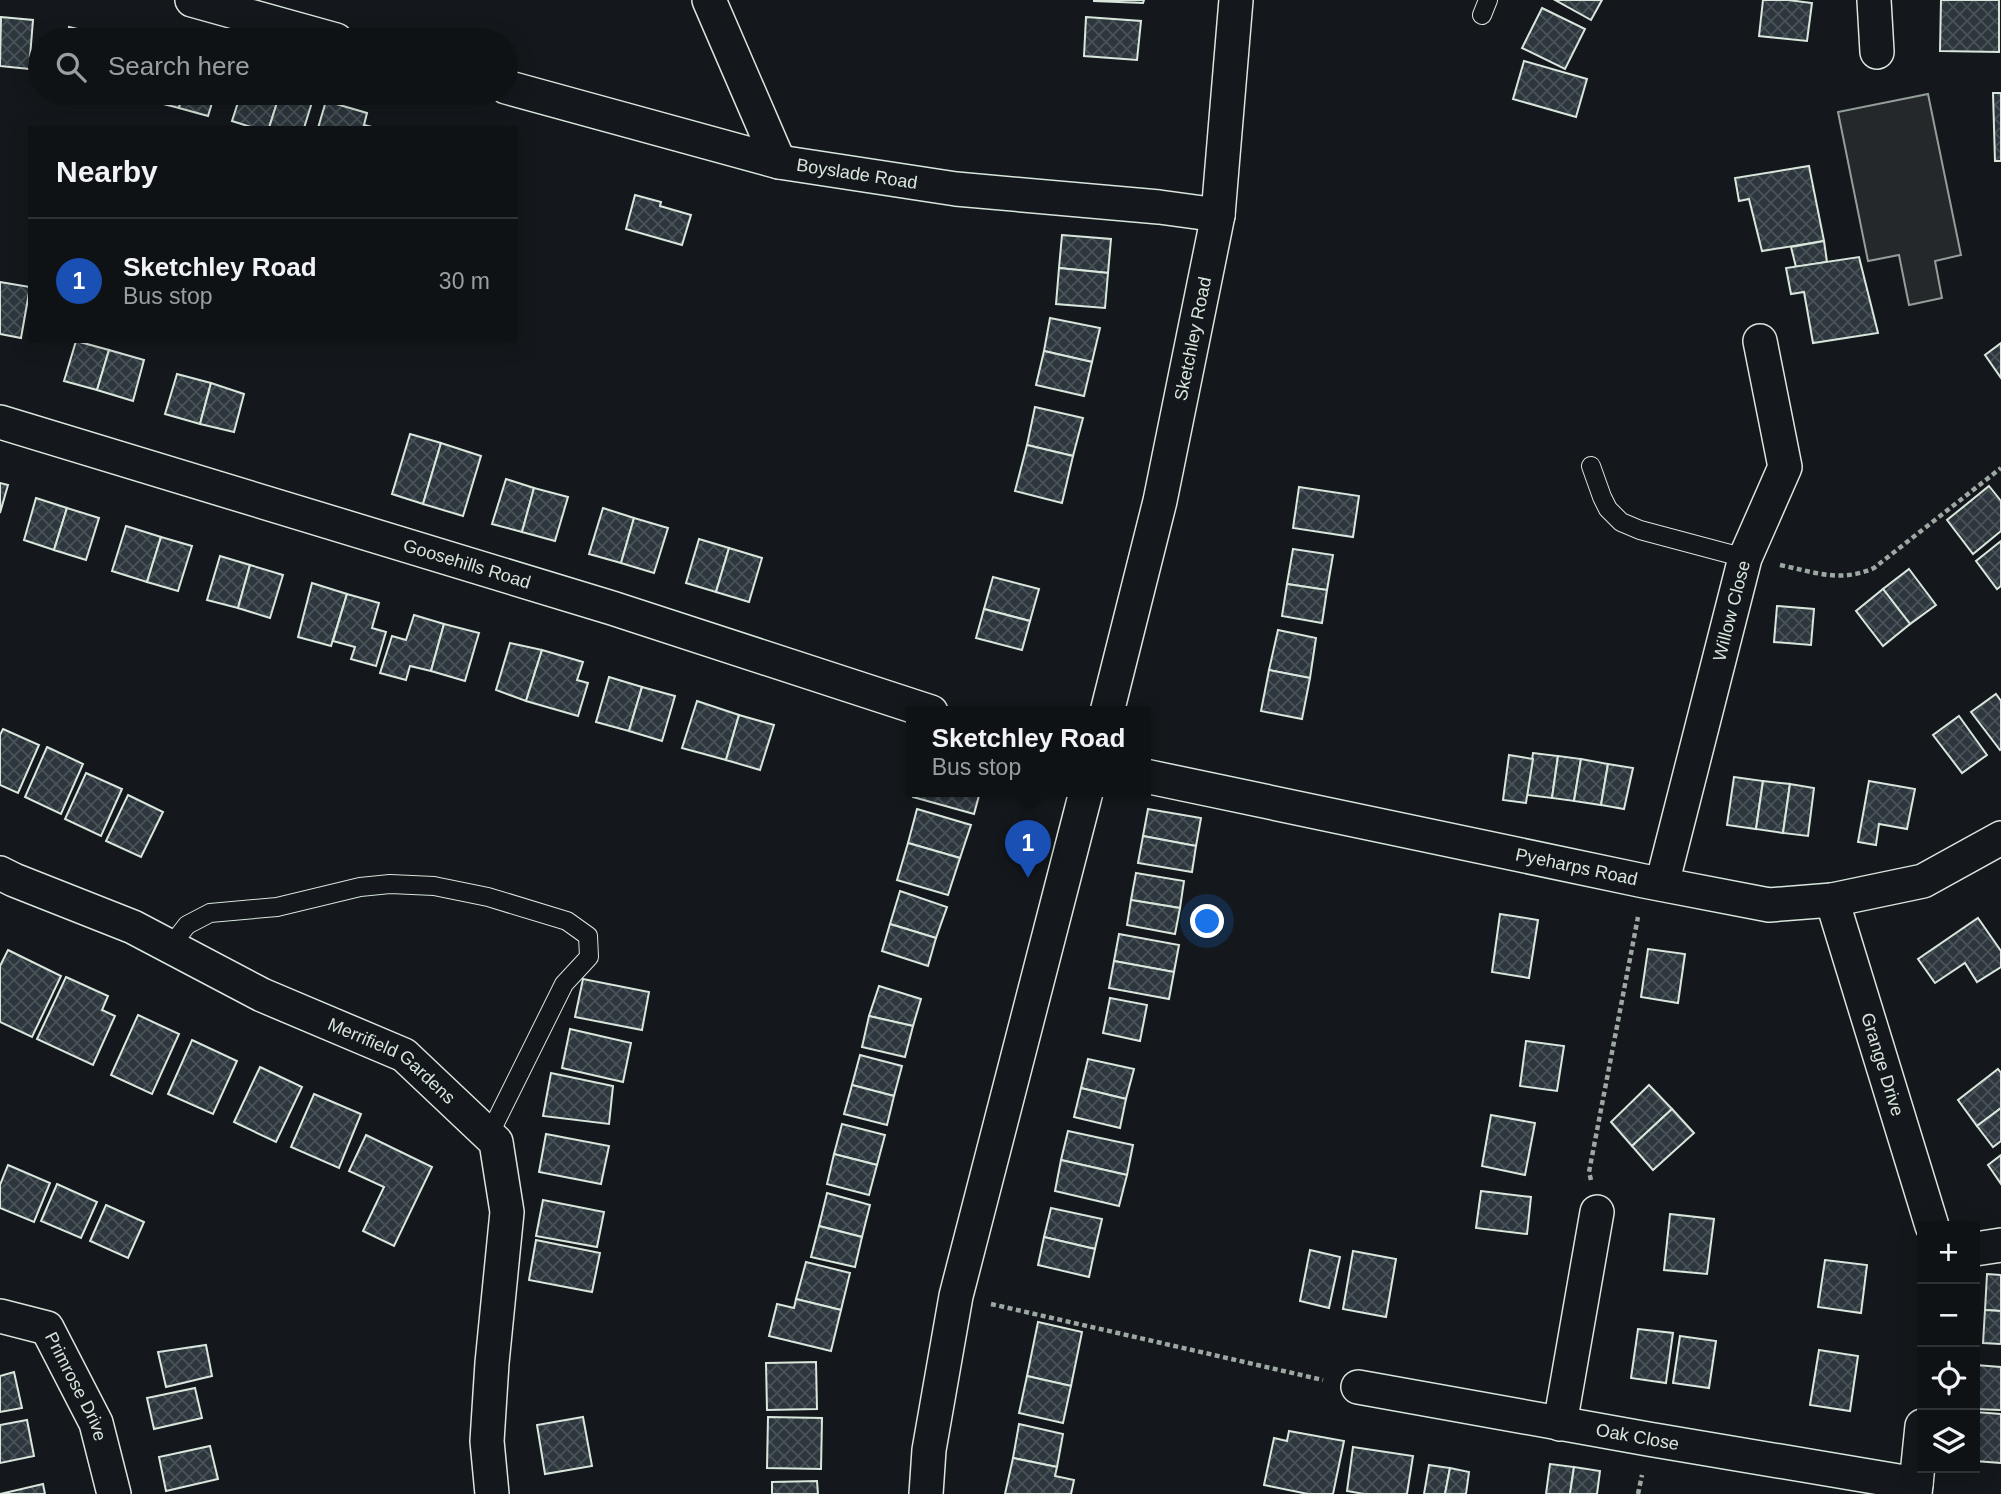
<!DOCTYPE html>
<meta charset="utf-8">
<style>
:root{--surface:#0f1215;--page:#1d2022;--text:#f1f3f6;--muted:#9b9ea0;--line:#2f3234;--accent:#ffb74d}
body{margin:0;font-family:Helvetica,sans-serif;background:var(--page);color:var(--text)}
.controls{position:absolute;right:21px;bottom:21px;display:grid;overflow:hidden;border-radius:0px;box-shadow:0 4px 18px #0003}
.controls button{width:63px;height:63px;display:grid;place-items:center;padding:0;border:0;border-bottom:2px solid var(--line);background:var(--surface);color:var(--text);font:35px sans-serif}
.you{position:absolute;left:1208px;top:922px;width:24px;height:24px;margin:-18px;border:5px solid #fff;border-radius:50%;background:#1a73e8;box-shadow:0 0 0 10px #1a73e833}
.badge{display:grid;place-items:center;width:46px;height:46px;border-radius:50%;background:var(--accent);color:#fff;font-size:23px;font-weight:700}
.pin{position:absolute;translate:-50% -58px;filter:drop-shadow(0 2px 4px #0008)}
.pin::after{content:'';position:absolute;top:37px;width:24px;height:21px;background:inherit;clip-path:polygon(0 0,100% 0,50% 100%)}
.popup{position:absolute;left:906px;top:706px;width:245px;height:91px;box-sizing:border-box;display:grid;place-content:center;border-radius:0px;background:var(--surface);filter:drop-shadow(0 2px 5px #0005);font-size:23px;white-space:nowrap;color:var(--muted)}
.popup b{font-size:26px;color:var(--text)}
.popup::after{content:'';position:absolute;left:50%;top:100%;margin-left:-14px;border:14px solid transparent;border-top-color:var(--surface)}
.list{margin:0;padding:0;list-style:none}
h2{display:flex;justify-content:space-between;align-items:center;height:91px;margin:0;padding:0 28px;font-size:30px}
h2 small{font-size:23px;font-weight:400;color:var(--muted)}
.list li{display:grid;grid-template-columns:46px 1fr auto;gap:21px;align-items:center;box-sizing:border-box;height:126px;padding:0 28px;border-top:2px solid var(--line)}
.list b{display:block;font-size:26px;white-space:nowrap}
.list p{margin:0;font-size:23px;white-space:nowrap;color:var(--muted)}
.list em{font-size:23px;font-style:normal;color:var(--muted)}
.icon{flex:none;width:38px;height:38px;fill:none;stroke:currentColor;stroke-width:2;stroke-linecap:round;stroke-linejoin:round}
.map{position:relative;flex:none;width:2001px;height:1494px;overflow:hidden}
.search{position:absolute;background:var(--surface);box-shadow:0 4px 18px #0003;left:28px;top:28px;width:490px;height:77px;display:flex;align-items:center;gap:18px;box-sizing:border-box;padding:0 24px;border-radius:38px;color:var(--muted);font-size:26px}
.panel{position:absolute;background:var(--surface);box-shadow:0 4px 18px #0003;left:28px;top:126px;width:490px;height:217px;border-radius:0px}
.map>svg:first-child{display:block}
</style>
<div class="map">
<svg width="2001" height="1494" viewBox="0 0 2001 1494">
<defs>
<pattern id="building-cross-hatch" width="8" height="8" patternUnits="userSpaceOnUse" patternTransform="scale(1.75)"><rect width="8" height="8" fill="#2c363c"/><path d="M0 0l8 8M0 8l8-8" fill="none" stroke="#4a5358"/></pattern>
</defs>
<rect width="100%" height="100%" fill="#14181c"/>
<polygon fill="#24282b" stroke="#939e99" stroke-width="2" points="1928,94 1961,255 1935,261 1942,298 1909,305 1899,255 1868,261 1838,112"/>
<g fill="url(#building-cross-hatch)" stroke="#d8e6dc" stroke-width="2">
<polygon points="1094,0 1144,0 1143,3 1094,1"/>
<polygon points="1555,0 1602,0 1591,20"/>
<polygon points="1763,0 1788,0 1812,3 1807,41 1759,36"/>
<polygon points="1941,0 1999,0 1999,52 1940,51"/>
<polygon points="1542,8 1585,29 1565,69 1522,48"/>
<polygon points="1,17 33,20 29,69 0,66"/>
<polygon points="1086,17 1141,21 1137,60 1084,56"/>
<polygon points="69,27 99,34 97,40 66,40"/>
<polygon points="99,34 124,40 97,40"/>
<polygon points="1524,61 1587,79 1576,117 1513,99"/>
<polygon points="146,93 183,93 179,108 144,99"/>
<polygon points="183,93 215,93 208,116 179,108"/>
<polygon points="241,93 280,93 269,128 254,128 232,121"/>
<polygon points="280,93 292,93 313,99 304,128 269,128"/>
<polygon points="1993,93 2001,93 2001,161 1995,161"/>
<polygon points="326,101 367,113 364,125 376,128 318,128"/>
<polygon points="1809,166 1824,241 1762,251 1749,199 1739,201 1735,178"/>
<polygon points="635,195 661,202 660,206 691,215 682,245 626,229"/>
<polygon points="1062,235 1111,239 1108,273 1059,268"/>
<polygon points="1824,241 1827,262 1796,267 1791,247"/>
<polygon points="1859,257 1878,333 1813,343 1804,292 1791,294 1786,268"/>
<polygon points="1059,268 1108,273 1105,308 1056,304"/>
<polygon points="0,282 30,287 21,338 0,334"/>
<polygon points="1050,318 1100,328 1092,362 1044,351"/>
<polygon points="76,341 109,350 97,390 64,381"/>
<polygon points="2001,343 2001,378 1985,355"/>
<polygon points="109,350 144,360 133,401 97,390"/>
<polygon points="1044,351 1092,362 1084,396 1036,385"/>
<polygon points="177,374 211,383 200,424 165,414"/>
<polygon points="211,383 244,394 234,432 200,424"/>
<polygon points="1035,407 1083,418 1073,456 1027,445"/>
<polygon points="410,434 441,443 423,504 392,494"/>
<polygon points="441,443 481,456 463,516 423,504"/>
<polygon points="1027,445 1073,456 1062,503 1015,491"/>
<polygon points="506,479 534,488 522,532 492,524"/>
<polygon points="0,483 8,485 0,513"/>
<polygon points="1989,486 2001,501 2001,531 1973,554 1947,520"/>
<polygon points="1299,487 1359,496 1353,537 1293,528"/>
<polygon points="534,488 568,497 555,541 522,532"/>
<polygon points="36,498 67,508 54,550 24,540"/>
<polygon points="67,508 99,518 86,560 54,550"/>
<polygon points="603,508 634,518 621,563 589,554"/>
<polygon points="634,518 668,528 654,573 621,563"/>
<polygon points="126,526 161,537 147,582 112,571"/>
<polygon points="161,537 192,546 178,591 147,582"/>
<polygon points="699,539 729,548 716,592 686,583"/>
<polygon points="2001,541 2001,586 1997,589 1976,561"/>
<polygon points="729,548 762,558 749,602 716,592"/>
<polygon points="1293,549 1333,555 1327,590 1287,584"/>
<polygon points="220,556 250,565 238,608 207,600"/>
<polygon points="250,565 283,575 270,618 238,608"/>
<polygon points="1909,569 1936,605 1910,624 1883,589"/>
<polygon points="993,577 1039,589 1030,621 984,609"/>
<polygon points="312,583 347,594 331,646 298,637"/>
<polygon points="1287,584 1327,590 1322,623 1282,616"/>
<polygon points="1883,589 1910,624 1883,646 1856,611"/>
<polygon points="347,594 379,603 372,628 386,632 376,666 351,659 355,647 333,641"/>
<polygon points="1777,606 1814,609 1811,645 1774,642"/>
<polygon points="984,609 1030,621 1022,650 976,638"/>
<polygon points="414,615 444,624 431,671 410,666 406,680 380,673 392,636 406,640"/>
<polygon points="444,624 479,633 465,681 431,671"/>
<polygon points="1278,630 1316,638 1310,678 1269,670"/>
<polygon points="510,643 542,650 526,701 496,690"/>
<polygon points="542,650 583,662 577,680 588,683 578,716 526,701"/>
<polygon points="1269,670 1310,678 1302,719 1261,711"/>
<polygon points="609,677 642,687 629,731 596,722"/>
<polygon points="642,687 675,696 662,741 629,731"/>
<polygon points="1996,694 2001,701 2001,749 2000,750 1971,712"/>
<polygon points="697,701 739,715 726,760 682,748"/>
<polygon points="739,715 774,725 760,770 726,760"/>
<polygon points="1959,716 1987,755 1962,773 1933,735"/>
<polygon points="3,729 39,745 18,793 0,785 0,735"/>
<polygon points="47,747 83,764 61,814 25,797"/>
<polygon points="1533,753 1558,756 1552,798 1527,795"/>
<polygon points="1509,755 1533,759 1526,803 1503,800"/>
<polygon points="1558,756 1581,759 1574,801 1552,798"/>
<polygon points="1581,759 1608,764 1601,805 1574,801"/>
<polygon points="1608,764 1633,768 1624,809 1601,805"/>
<polygon points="86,773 122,789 101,836 65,819"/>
<polygon points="1734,777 1763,781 1756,829 1727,825"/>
<polygon points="1763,781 1790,784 1783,833 1756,829"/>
<polygon points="1869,781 1915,789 1907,829 1879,824 1876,845 1858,842"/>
<polygon points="1790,784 1814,788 1808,836 1783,833"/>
<polygon points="914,792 980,792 974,814 913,797"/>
<polygon points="128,795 163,812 141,857 106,841"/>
<polygon points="917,809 971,825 960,858 908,843"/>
<polygon points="1148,809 1201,818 1196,846 1143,836"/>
<polygon points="1143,836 1196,846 1192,872 1138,863"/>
<polygon points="908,843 960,858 948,895 897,880"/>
<polygon points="1136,873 1184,881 1180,908 1131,900"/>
<polygon points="900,891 947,907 936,938 890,924"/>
<polygon points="1131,900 1180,908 1175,934 1127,925"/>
<polygon points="1500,914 1538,920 1529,978 1492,972"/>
<polygon points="1978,918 2001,951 2001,967 1977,982 1965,963 1935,983 1918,959"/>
<polygon points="890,924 936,938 928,966 882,951"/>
<polygon points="1119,934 1179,945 1174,972 1114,961"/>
<polygon points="1648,949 1685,954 1678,1003 1641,997"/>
<polygon points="8,950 61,976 32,1037 0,1022 0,966"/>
<polygon points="1114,961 1174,972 1169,999 1109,988"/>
<polygon points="66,977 108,996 102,1010 115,1016 93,1065 37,1039"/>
<polygon points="583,979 649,992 642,1030 575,1017"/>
<polygon points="879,986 921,999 913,1026 869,1016"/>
<polygon points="1110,998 1147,1005 1140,1041 1103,1033"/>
<polygon points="138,1015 179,1034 152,1094 111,1075"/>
<polygon points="869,1016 913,1026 905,1057 862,1047"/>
<polygon points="570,1029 631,1043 623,1082 562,1068"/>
<polygon points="192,1040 237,1061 213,1114 168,1094"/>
<polygon points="1526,1041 1564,1046 1557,1091 1520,1086"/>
<polygon points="860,1055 902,1066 894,1096 852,1085"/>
<polygon points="1088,1059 1134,1069 1126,1099 1081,1088"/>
<polygon points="260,1067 302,1087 276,1142 234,1122"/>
<polygon points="1998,1069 2001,1073 2001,1108 1977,1126 1958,1100"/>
<polygon points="551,1073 613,1086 609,1124 543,1116"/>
<polygon points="852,1085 894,1096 887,1125 844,1114"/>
<polygon points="1649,1085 1672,1109 1632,1146 1611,1122"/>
<polygon points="1081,1088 1126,1099 1120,1128 1074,1117"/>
<polygon points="314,1094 361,1114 339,1168 291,1147"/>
<polygon points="2001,1108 2001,1141 1993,1147 1977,1126"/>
<polygon points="1672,1109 1694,1133 1653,1170 1632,1146"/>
<polygon points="1491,1115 1535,1123 1525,1175 1482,1166"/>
<polygon points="842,1124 885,1135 877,1165 834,1154"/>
<polygon points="1068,1131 1133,1145 1127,1175 1061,1160"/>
<polygon points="546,1134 609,1146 601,1184 539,1172"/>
<polygon points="366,1135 432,1167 394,1246 363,1231 384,1187 349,1171"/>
<polygon points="834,1154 877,1165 869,1195 827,1184"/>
<polygon points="2001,1155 2001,1184 1988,1165"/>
<polygon points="1061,1160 1127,1175 1119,1206 1055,1191"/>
<polygon points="8,1165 50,1183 34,1222 0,1208 0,1185"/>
<polygon points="57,1184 97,1202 81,1238 41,1221"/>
<polygon points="1481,1191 1531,1197 1527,1234 1476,1228"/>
<polygon points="827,1193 870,1205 862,1237 819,1226"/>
<polygon points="543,1200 604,1212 597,1247 536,1236"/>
<polygon points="106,1205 144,1222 128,1258 90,1241"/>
<polygon points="1051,1208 1102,1219 1095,1249 1044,1237"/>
<polygon points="1670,1214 1714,1219 1707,1274 1664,1270"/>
<polygon points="819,1226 862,1237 855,1267 811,1257"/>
<polygon points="1044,1237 1095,1249 1089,1277 1038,1265"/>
<polygon points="536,1240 600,1253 592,1292 529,1280"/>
<polygon points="1310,1250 1340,1257 1329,1308 1300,1301"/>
<polygon points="1353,1251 1396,1259 1386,1317 1343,1309"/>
<polygon points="1825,1260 1867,1265 1861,1313 1818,1307"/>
<polygon points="806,1262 850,1273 841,1310 796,1299"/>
<polygon points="1987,1274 2001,1275 2001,1311 1985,1310"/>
<polygon points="796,1299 841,1310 831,1351 769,1336 777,1304 794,1308"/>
<polygon points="1985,1310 2001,1311 2001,1344 1983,1343"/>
<polygon points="1038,1322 1082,1332 1071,1386 1027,1376"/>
<polygon points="1638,1329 1673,1333 1666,1383 1631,1378"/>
<polygon points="1680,1336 1716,1341 1709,1388 1673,1383"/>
<polygon points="206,1345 212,1376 166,1387 158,1352"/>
<polygon points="1819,1350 1858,1356 1850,1411 1810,1405"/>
<polygon points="816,1362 817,1409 767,1410 766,1363"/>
<polygon points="1976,1365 2001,1367 2001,1410 1975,1409"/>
<polygon points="14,1372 22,1408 0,1412 0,1376"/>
<polygon points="1027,1376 1071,1386 1063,1423 1019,1413"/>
<polygon points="195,1388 202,1418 154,1429 147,1398"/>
<polygon points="1975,1412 2001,1414 2001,1463 1975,1461"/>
<polygon points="583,1417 592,1466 545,1474 537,1425"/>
<polygon points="768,1417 822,1418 821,1469 767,1468"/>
<polygon points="27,1420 34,1456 0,1463 0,1425"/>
<polygon points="1019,1424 1063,1434 1057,1467 1013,1458"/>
<polygon points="1289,1431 1344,1441 1333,1494 1308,1494 1264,1485 1274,1438 1287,1441"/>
<polygon points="210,1446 218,1479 166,1491 159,1457"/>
<polygon points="1353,1447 1413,1456 1407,1494 1364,1494 1347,1491"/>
<polygon points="1013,1458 1057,1467 1055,1476 1074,1480 1071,1494 1005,1494"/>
<polygon points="1550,1464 1574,1467 1570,1494 1546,1494"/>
<polygon points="1429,1465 1450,1468 1445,1494 1424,1494"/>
<polygon points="1574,1467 1600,1471 1597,1494 1570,1494"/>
<polygon points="1450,1468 1469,1472 1466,1494 1445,1494"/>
<polygon points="817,1481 818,1494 772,1494 772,1482"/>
<polygon points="43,1484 45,1494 0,1494"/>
</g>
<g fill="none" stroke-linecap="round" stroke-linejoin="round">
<defs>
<g id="lane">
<polyline points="1482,15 1488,0"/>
<polyline points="1591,466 1602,497 1608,509 1621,522 1640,530 1745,558"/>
<polyline points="170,947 187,925 210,913 277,907 360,887 390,884 434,886 488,897 567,921 588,936 589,957 564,984 489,1135"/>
</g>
<g id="street">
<polyline points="192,0 336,40"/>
<polyline points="709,0 779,162"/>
<polyline points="1874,0 1877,52"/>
<path id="s1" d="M506 87 779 162 956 189 1159 207 1218 215"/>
<path id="s2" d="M0 422 612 608 931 712"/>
<path id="s3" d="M1107 712 1160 501 1218 215 1236 0"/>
<path id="s4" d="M1145 776 1644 881 1769 905 1832 900 1923 881 2001 838"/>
<path id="s5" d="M0 873 14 880 133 927 262 995 404 1055 496 1142 507 1212 492 1363 487 1441 492 1494"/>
<path id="s6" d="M1662 884 1745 558 1785 467 1760 341"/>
<path id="s7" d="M1832 900 1932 1226"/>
<polyline points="1975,1249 2001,1245"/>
<path id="s8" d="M0 1316 47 1328 96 1423 114 1494"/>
<path id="s9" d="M1358 1387 1648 1439 1916 1484"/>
<polyline points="1560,1424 1597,1212"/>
<polyline points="926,1494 929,1450 956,1296 1086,792"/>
<polyline points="1915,1494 1922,1426"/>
</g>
</defs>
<use href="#lane" stroke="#d8e6dc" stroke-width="20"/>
<use href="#street" stroke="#d8e6dc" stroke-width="36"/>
<g stroke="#9da8a2" stroke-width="4.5" stroke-dasharray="5 3.5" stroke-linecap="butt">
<path d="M1780 565C1814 572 1841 583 1874 568L2001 468"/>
<polyline points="1591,1180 1589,1172 1638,917"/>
<polyline points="991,1304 1323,1380"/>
<polyline points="1638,1494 1642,1475"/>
</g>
<use href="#lane" stroke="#14181c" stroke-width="18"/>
<use href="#street" stroke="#14181c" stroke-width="33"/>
</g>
<g text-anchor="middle" stroke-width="5" stroke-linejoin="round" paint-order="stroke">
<g font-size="18" fill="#d8e6dc" stroke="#14181c">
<text dy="6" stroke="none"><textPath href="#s1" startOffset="362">Boyslade Road</textPath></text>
<text dy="6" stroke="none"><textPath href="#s3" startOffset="383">Sketchley Road</textPath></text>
<text dy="6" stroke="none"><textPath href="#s2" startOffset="488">Goosehills Road</textPath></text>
<text dy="6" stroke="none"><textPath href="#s6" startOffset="282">Willow Close</textPath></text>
<text dy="6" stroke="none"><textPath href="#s4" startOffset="441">Pyeharps Road</textPath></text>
<text dy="6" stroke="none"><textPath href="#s5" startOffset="436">Merrifield Gardens</textPath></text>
<text dy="6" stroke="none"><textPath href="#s7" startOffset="172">Grange Drive</textPath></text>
<text dy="6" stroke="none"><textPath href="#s8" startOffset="114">Primrose Drive</textPath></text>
<text dy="6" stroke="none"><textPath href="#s9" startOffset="284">Oak Close</textPath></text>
</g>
</g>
</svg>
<div class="controls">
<button>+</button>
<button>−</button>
<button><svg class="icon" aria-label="locate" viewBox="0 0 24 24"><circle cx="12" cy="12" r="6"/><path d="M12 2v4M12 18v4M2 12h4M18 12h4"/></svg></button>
<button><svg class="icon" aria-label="layers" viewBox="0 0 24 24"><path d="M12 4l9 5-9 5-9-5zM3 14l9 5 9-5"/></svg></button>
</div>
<div class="you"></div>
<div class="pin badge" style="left:1028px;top:878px;background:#1a4fb4">1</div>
<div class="popup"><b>Sketchley Road</b>Bus stop</div>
<div class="search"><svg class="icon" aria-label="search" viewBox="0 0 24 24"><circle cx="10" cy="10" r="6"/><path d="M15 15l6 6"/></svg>Search here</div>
<section class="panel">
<h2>Nearby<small></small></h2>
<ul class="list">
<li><span class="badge" style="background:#1a4fb4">1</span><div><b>Sketchley Road</b><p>Bus stop</p></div><em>30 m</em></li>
</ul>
</section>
</div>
